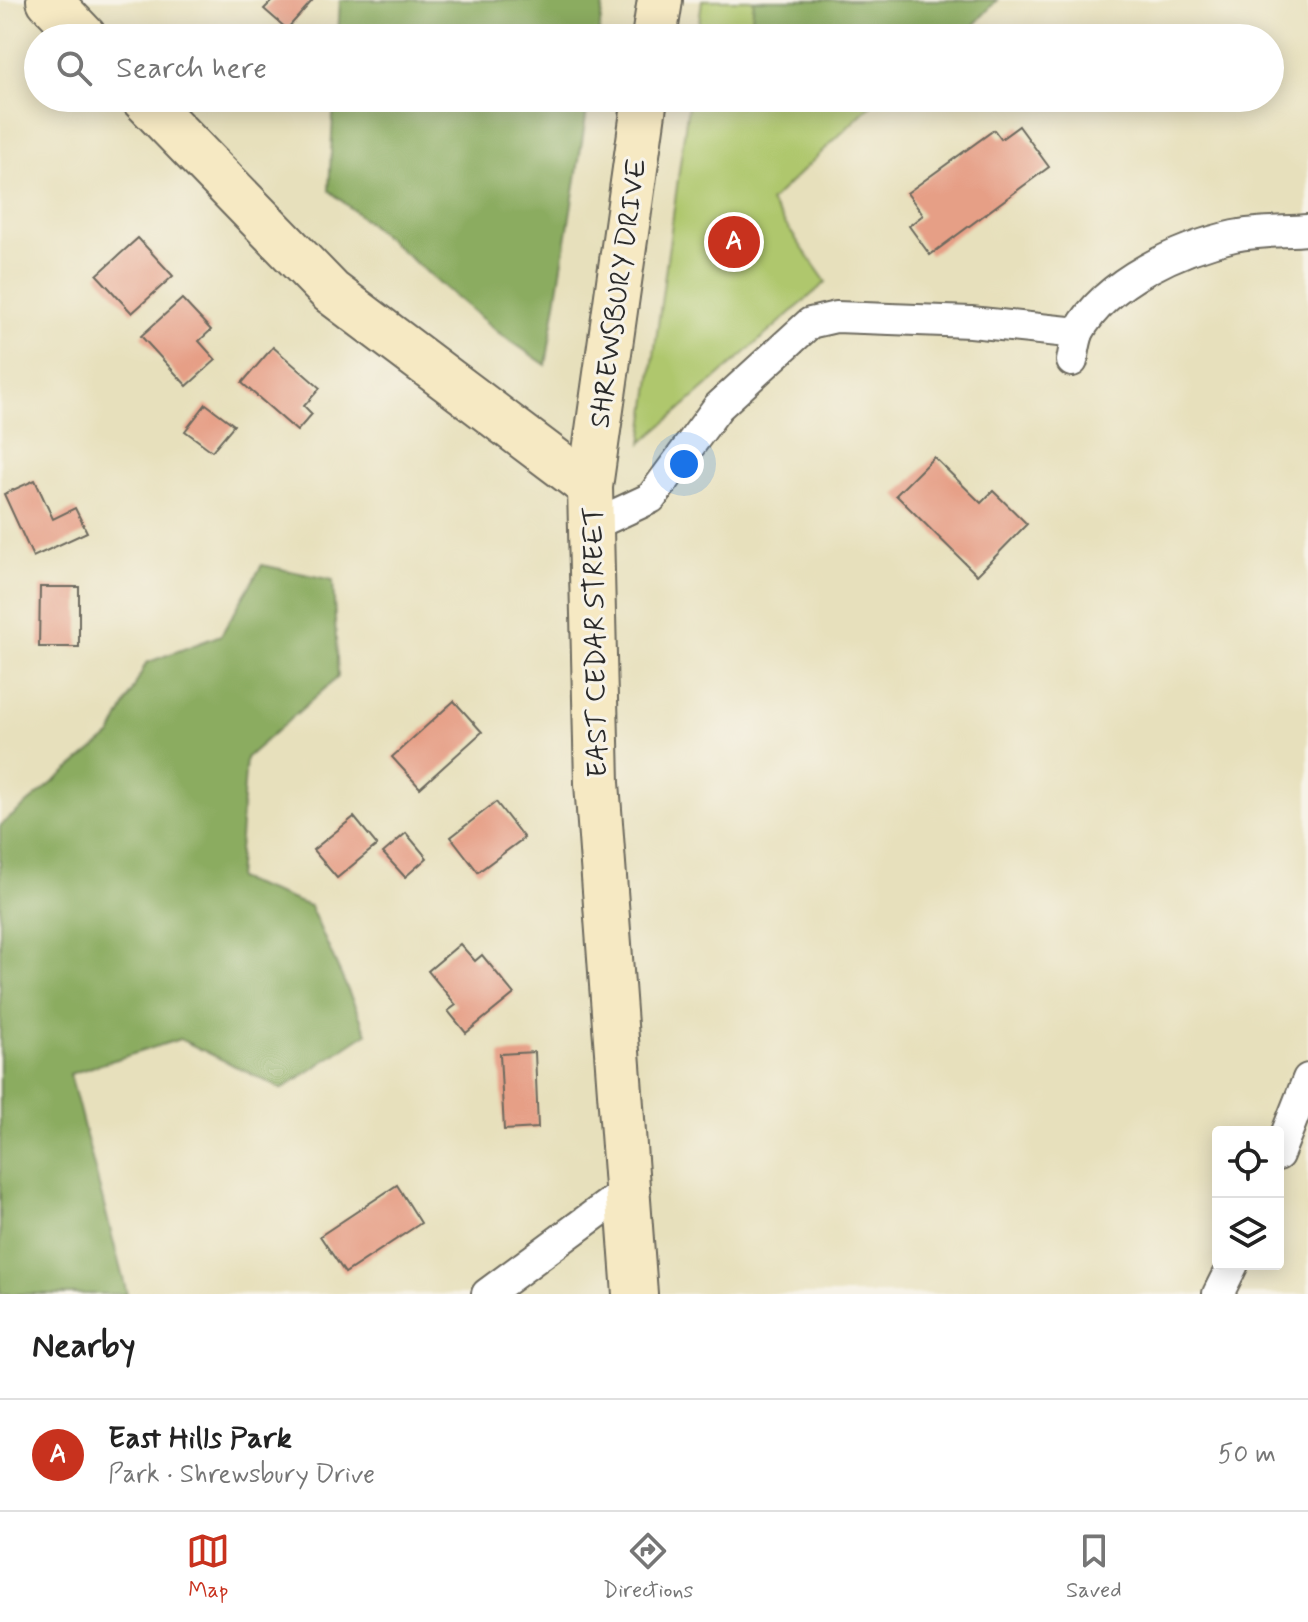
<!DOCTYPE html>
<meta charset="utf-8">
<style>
:root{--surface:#fff;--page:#f2f2f2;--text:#222;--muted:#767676;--line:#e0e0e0;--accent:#c8321e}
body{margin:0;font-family:Mynerve,sans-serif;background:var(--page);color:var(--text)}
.controls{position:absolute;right:24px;bottom:24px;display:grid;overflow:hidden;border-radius:8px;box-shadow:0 4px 20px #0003}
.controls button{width:72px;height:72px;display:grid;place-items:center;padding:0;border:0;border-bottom:2px solid var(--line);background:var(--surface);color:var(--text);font:40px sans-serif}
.you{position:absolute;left:684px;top:464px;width:28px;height:28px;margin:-20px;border:6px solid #fff;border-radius:50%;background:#1a73e8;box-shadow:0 0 0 12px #1a73e833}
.badge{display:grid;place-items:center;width:52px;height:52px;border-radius:50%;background:var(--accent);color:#fff;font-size:26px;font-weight:700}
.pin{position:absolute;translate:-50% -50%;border:4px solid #fff;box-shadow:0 2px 8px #0006}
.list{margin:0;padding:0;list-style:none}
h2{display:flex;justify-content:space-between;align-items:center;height:104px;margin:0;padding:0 32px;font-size:34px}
h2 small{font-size:26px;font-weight:400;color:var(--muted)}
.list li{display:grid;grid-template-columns:52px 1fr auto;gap:24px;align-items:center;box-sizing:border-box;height:112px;padding:0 32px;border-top:2px solid var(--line)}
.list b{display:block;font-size:30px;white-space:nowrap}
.list p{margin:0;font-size:26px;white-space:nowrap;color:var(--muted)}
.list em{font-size:26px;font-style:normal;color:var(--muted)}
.icon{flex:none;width:44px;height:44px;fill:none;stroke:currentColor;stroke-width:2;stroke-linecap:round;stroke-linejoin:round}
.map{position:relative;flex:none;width:1308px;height:1294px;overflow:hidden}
.search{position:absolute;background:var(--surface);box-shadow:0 4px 20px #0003;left:24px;right:24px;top:24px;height:88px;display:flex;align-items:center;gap:20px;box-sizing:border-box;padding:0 28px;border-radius:44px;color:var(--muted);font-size:30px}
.sheet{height:216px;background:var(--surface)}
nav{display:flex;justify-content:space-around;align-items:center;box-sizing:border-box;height:112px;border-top:2px solid var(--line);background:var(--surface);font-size:22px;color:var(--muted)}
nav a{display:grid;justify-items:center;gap:4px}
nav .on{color:var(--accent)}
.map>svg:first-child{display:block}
</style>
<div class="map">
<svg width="1308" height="1294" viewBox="0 0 1308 1294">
<rect width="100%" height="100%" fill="#f7f3e8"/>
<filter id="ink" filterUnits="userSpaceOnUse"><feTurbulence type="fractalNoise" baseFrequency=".0125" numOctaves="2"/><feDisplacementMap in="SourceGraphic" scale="16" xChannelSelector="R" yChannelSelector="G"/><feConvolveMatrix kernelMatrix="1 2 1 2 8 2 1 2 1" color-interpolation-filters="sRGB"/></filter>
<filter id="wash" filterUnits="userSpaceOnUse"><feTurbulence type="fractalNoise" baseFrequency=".006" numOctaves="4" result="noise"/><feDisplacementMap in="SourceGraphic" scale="32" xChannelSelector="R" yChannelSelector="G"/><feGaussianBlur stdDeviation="1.8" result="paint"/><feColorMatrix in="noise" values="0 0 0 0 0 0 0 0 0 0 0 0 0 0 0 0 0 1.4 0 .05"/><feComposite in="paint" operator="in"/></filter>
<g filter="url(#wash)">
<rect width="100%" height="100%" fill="#e7e0bc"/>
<g fill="#afc76d" stroke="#6d794c" stroke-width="2">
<polygon points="702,0 980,0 940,38 697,38"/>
<polygon points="689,98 878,98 770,202 826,282 642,443"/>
</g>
<g fill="#8bac60" stroke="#5b6c46" stroke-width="2">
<polygon points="340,0 604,0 598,38 338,38"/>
<polygon points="754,0 997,0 962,38 811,38 751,29"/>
<polygon points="334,98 589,98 546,365 499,333 329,190"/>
<polygon points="262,565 333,580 338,677 246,758 237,879 310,906 367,1033 282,1089 180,1039 70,1074 127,1294 0,1294 0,826 111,735 146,663 221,635"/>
</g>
<g id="blocks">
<g fill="#e69f86">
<polygon points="273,0 310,0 312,1 287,29 264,9"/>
<polygon points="1019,126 1049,167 930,255 909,226 923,215 907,193 994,130 1001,139"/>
<polygon points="138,238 173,276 132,313 97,275"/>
<polygon points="182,299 211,330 199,341 216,360 187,386 141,336"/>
<polygon points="273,347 320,388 304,406 312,414 297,431 242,383"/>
<polygon points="206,404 234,425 212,451 185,431"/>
<polygon points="934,457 981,503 993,491 1027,524 977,575 896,495"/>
<polygon points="35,480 53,519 75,508 87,532 33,557 4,494"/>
<polygon points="40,587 79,587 79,647 39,647"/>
<polygon points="454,701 482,732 420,788 392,757"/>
<polygon points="496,802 524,838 478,872 451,837"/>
<polygon points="354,817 377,845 337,878 313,850"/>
<polygon points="406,833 427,858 405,877 383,853"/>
<polygon points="460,944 475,961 482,955 514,994 466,1033 448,1011 456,1005 428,971"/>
<polygon points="535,1052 538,1128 504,1130 500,1054"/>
<polygon points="397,1185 421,1223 345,1273 320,1236"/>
</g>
</g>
</g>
<g filter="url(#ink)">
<use href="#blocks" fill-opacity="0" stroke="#6d6a5e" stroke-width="2"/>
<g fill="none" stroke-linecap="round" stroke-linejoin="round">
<defs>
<g id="street">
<path d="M1072 361C1074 352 1075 340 1079 331 1107 281 1180 248 1234 236 1258 231 1284 232 1308 230"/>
<polyline points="591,526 651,498 718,407 810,323 836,317 971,322 1078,333"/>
<polyline points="1278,1155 1308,1079"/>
<polyline points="487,1294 625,1192"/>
<polyline points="1218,1294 1233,1264"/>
</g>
<g id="secondary">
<polyline points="49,0 85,38"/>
<polyline points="654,38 660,0"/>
<polyline points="143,98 331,292 590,487"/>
<polyline points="635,1294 597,783 590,487 645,98"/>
</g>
</defs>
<use href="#street" stroke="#6d6a5e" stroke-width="34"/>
<use href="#secondary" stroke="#6d6a5e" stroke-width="48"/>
<use href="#street" stroke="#fff" stroke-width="30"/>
<use href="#secondary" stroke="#f6e9c3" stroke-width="44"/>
</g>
</g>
<g text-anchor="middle" stroke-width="6" stroke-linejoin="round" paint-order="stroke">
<g font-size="28" fill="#2b2b2b" stroke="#f7f3e8">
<text transform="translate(617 293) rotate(-82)" y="10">SHREWSBURY DRIVE</text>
<text transform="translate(594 642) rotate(-91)" y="10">EAST CEDAR STREET</text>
</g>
</g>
</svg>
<div class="controls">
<button><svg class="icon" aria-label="locate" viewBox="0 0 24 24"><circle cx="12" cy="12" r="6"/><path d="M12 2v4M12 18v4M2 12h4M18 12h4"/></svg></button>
<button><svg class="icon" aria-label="layers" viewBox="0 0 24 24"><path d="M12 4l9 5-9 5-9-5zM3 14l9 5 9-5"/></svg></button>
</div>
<div class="you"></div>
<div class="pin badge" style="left:734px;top:242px">A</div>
<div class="search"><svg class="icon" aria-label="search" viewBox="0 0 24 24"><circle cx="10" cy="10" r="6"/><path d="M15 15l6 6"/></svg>Search here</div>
</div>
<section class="sheet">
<h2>Nearby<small></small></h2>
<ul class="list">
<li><span class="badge">A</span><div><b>East Hills Park</b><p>Park · Shrewsbury Drive</p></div><em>50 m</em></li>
</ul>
</section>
<nav>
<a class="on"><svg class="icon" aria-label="map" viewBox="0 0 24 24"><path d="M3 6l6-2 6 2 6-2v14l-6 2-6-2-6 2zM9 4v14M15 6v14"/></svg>Map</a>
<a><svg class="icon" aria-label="directions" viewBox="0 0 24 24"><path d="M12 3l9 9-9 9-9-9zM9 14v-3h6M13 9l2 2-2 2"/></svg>Directions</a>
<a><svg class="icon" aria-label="saved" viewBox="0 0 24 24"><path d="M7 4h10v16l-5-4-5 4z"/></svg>Saved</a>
</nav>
